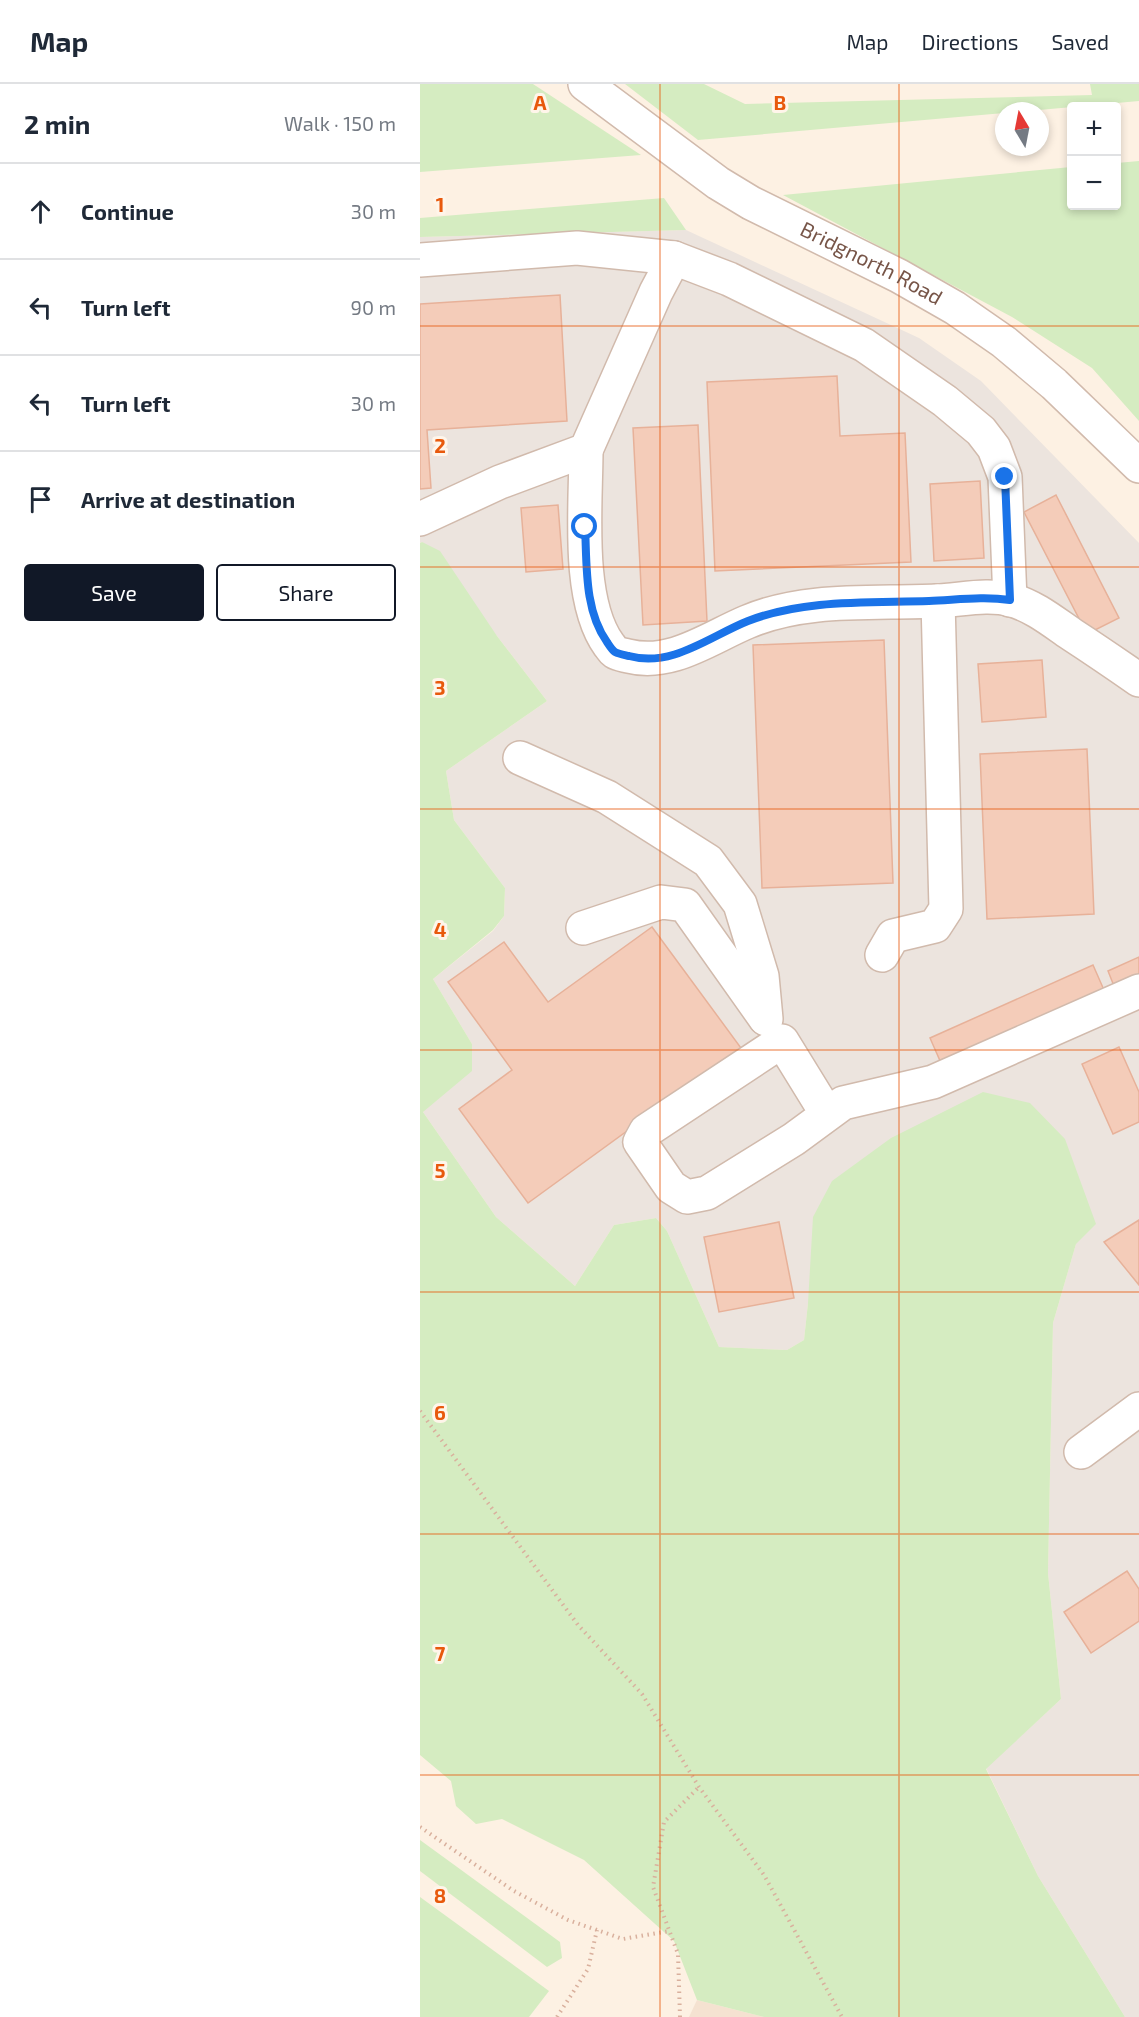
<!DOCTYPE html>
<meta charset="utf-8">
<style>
:root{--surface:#fff;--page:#f2f2f3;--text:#1f2937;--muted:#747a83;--line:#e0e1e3;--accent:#111827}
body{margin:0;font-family:"Exo 2",sans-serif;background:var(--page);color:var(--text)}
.controls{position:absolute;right:18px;top:18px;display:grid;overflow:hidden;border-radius:6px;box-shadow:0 3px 9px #0003}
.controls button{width:54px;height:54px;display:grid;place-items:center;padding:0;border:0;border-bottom:2px solid var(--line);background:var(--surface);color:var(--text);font:30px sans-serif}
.compass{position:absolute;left:575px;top:18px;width:54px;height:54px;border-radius:50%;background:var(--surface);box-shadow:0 3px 9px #0003;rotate:350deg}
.stop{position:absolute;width:18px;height:18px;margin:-14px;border:4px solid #1a73e8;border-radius:50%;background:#fff}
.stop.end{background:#1a73e8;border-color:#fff;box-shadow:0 2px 6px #0008}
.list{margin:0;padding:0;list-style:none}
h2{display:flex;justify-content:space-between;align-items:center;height:78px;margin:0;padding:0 24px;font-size:26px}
h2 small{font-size:20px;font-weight:400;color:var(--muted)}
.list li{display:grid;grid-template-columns:39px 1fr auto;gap:18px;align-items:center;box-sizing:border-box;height:96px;padding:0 24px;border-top:2px solid var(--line)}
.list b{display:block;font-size:22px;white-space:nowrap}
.list em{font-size:20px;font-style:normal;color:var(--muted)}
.actions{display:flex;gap:12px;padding:18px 24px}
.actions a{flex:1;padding:14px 0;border:2px solid var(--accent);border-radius:6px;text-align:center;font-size:21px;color:var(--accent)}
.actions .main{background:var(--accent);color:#fff}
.icon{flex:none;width:33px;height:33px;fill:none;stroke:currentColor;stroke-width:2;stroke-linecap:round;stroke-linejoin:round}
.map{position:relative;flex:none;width:719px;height:1933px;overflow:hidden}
header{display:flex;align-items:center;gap:36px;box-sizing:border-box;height:84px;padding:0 30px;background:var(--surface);border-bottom:2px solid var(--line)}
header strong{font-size:28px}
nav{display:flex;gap:33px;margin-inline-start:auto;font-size:21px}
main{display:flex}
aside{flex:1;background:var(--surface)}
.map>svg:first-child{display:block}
</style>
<header>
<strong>Map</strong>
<nav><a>Map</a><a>Directions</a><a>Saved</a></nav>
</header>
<main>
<aside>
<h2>2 min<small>Walk · 150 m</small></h2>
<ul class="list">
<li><svg class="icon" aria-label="ahead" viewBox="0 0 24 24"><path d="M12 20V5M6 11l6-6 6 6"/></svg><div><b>Continue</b></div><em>30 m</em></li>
<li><svg class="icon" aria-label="left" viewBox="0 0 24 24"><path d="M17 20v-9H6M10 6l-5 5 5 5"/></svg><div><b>Turn left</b></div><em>90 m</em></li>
<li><svg class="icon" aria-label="left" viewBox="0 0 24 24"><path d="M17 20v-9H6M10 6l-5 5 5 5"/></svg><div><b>Turn left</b></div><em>30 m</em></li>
<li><svg class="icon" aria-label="arrive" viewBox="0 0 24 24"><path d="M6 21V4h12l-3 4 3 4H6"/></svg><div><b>Arrive at destination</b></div></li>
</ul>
<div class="actions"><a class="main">Save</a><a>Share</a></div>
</aside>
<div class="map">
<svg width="719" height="1933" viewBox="0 0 719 1933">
<rect width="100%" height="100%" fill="#fdf1e3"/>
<polygon fill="#f5e2d1" points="277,1916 344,1933 269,1933"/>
<polygon fill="#ece4de" points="266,146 499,254 561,297 719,459 719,1933 705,1933 618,1792 566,1684 641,1615 628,1489 633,1239 656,1160 388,1219 384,1256 367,1266 299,1263 247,1147 236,1134 194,1141 155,1202 76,1133 3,1028 52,960 13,895 73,847 84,832 85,804 34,736 26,687 127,617 77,552 2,458 0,459 0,153"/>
<g fill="#d5ecc1">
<polygon points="0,0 113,0 221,71 0,88"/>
<polygon points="205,0 284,0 325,20 672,11 670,0 719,0 719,17 608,27 584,27 584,29 278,56"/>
<polygon points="719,77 719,337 672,284 592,233 363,111 651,83 652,122 696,122 697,79"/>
<polygon points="244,114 266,146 0,153 0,134"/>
<polygon points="2,458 20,467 77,552 127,617 26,687 34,736 85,804 84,832 73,846 13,895 52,960 52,987 3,1028 76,1133 155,1202 194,1141 236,1134 247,1147 299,1263 367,1266 384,1256 388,1219 393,1133 412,1097 471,1054 563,1008 610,1019 645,1055 676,1140 656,1160 633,1239 628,1489 641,1615 566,1685 618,1792 705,1933 344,1933 277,1916 254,1857 164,1776 82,1735 56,1740 36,1722 31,1697 0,1671 0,459"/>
<polygon points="0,1756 140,1858 142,1874 127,1883 0,1787"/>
<polygon points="0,1813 129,1907 109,1933 0,1933"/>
</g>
<g fill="#f4ccb9" stroke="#e7b199" stroke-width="1.5">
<polygon points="140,211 147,337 7,346 11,404 0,405 0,220"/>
<polygon points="417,292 420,352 485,349 491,478 295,487 287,298"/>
<polygon points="278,341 287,537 223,541 213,344"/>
<polygon points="560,397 564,474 514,477 510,400"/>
<polygon points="636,411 699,534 667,550 604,428"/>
<polygon points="138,421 143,485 106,488 101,424"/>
<polygon points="464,556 473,799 342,804 333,561"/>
<polygon points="622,576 626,633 562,638 558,580"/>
<polygon points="667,665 674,830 567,835 560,670"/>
<polygon points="232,843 321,964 108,1119 39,1025 92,986 28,898 84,858 128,918"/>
<polygon points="719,873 719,891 694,902 688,887"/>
<polygon points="673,881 684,906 521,979 510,954"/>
<polygon points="699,963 719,1008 719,1038 693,1050 662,980"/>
<polygon points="719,1136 719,1201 684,1158"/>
<polygon points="359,1138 374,1214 299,1228 284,1153"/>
<polygon points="707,1487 719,1505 719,1537 671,1569 644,1528"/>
</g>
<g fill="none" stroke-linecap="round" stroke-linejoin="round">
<defs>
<g id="minor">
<path id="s1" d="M165 0 298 99 331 119 479 192 535 224 584 258 634 300 719 382"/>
<polyline points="0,176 157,164 254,174"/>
<path d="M166 366C166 420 156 516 189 561 191 563 192 566 195 568 198 570 204 571 208 572 251 583 289 554 327 538 385 513 454 520 516 517 541 516 568 509 592 516 615 523 632 537 651 550 674 565 696 580 719 596"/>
<polyline points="0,435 80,398 166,366 236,208 254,174 309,195 444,261 525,317 561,347 574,364 585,393 590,516"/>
<polyline points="100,674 187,713 288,777 320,820 342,892 346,935"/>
<polyline points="163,844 241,818 265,821 345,934"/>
<polyline points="462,871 473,852 515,842 526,825 518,517"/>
<polyline points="407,1030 362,957 226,1047 220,1058 251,1103 267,1113 287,1109 374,1055 423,1019 513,998 719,907"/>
<polyline points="661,1368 719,1325"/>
</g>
</defs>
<use href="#minor" stroke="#d1baac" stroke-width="36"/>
<g stroke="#d9b09d" stroke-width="4" stroke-dasharray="1.5 4.5" stroke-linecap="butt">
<polyline points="0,1327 158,1541 222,1610 279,1703 344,1791 422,1933"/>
<polyline points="0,1743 94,1807 148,1836 203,1855 249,1847"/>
<polyline points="137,1933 168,1885 177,1846"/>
<polyline points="260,1933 258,1870 233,1803 244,1738 279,1703"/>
</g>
<use href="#minor" stroke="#fff" stroke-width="33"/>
</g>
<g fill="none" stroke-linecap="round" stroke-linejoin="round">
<path stroke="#1a73e8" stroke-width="8" d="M165 443C167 480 164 526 187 558 189 561 192 566 195 568 199 570 205 571 209 572 252 584 290 552 328 537 384 515 449 519 509 517 536 516 563 512 590 516L585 393"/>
</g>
<path fill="none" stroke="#e8590c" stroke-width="1.5" stroke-opacity="0.55" d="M240 0V1933M479 0V1933M0 242H719M0 483H719M0 725H719M0 966H719M0 1208H719M0 1450H719M0 1691H719"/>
<g text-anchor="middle" stroke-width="6" stroke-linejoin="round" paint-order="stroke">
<g font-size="21" fill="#775548" stroke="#fff5ea">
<text dy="7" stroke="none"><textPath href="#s1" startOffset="339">Bridgnorth Road</textPath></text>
</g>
</g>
<g font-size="20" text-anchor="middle" font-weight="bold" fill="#e8590c" stroke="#fff5ea" stroke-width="6" stroke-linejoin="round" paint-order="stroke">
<text x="120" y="26">A</text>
<text x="360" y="26">B</text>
<text x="20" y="128">1</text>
<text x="20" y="369">2</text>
<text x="20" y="611">3</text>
<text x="20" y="853">4</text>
<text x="20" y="1094">5</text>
<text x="20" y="1336">6</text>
<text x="20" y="1577">7</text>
<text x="20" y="1819">8</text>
</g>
</svg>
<div class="controls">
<button>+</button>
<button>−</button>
</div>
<svg class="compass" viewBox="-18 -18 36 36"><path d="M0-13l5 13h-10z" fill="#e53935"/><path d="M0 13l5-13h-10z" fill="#747a83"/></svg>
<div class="stop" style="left:165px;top:443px"></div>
<div class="stop end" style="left:585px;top:393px"></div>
</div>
</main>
